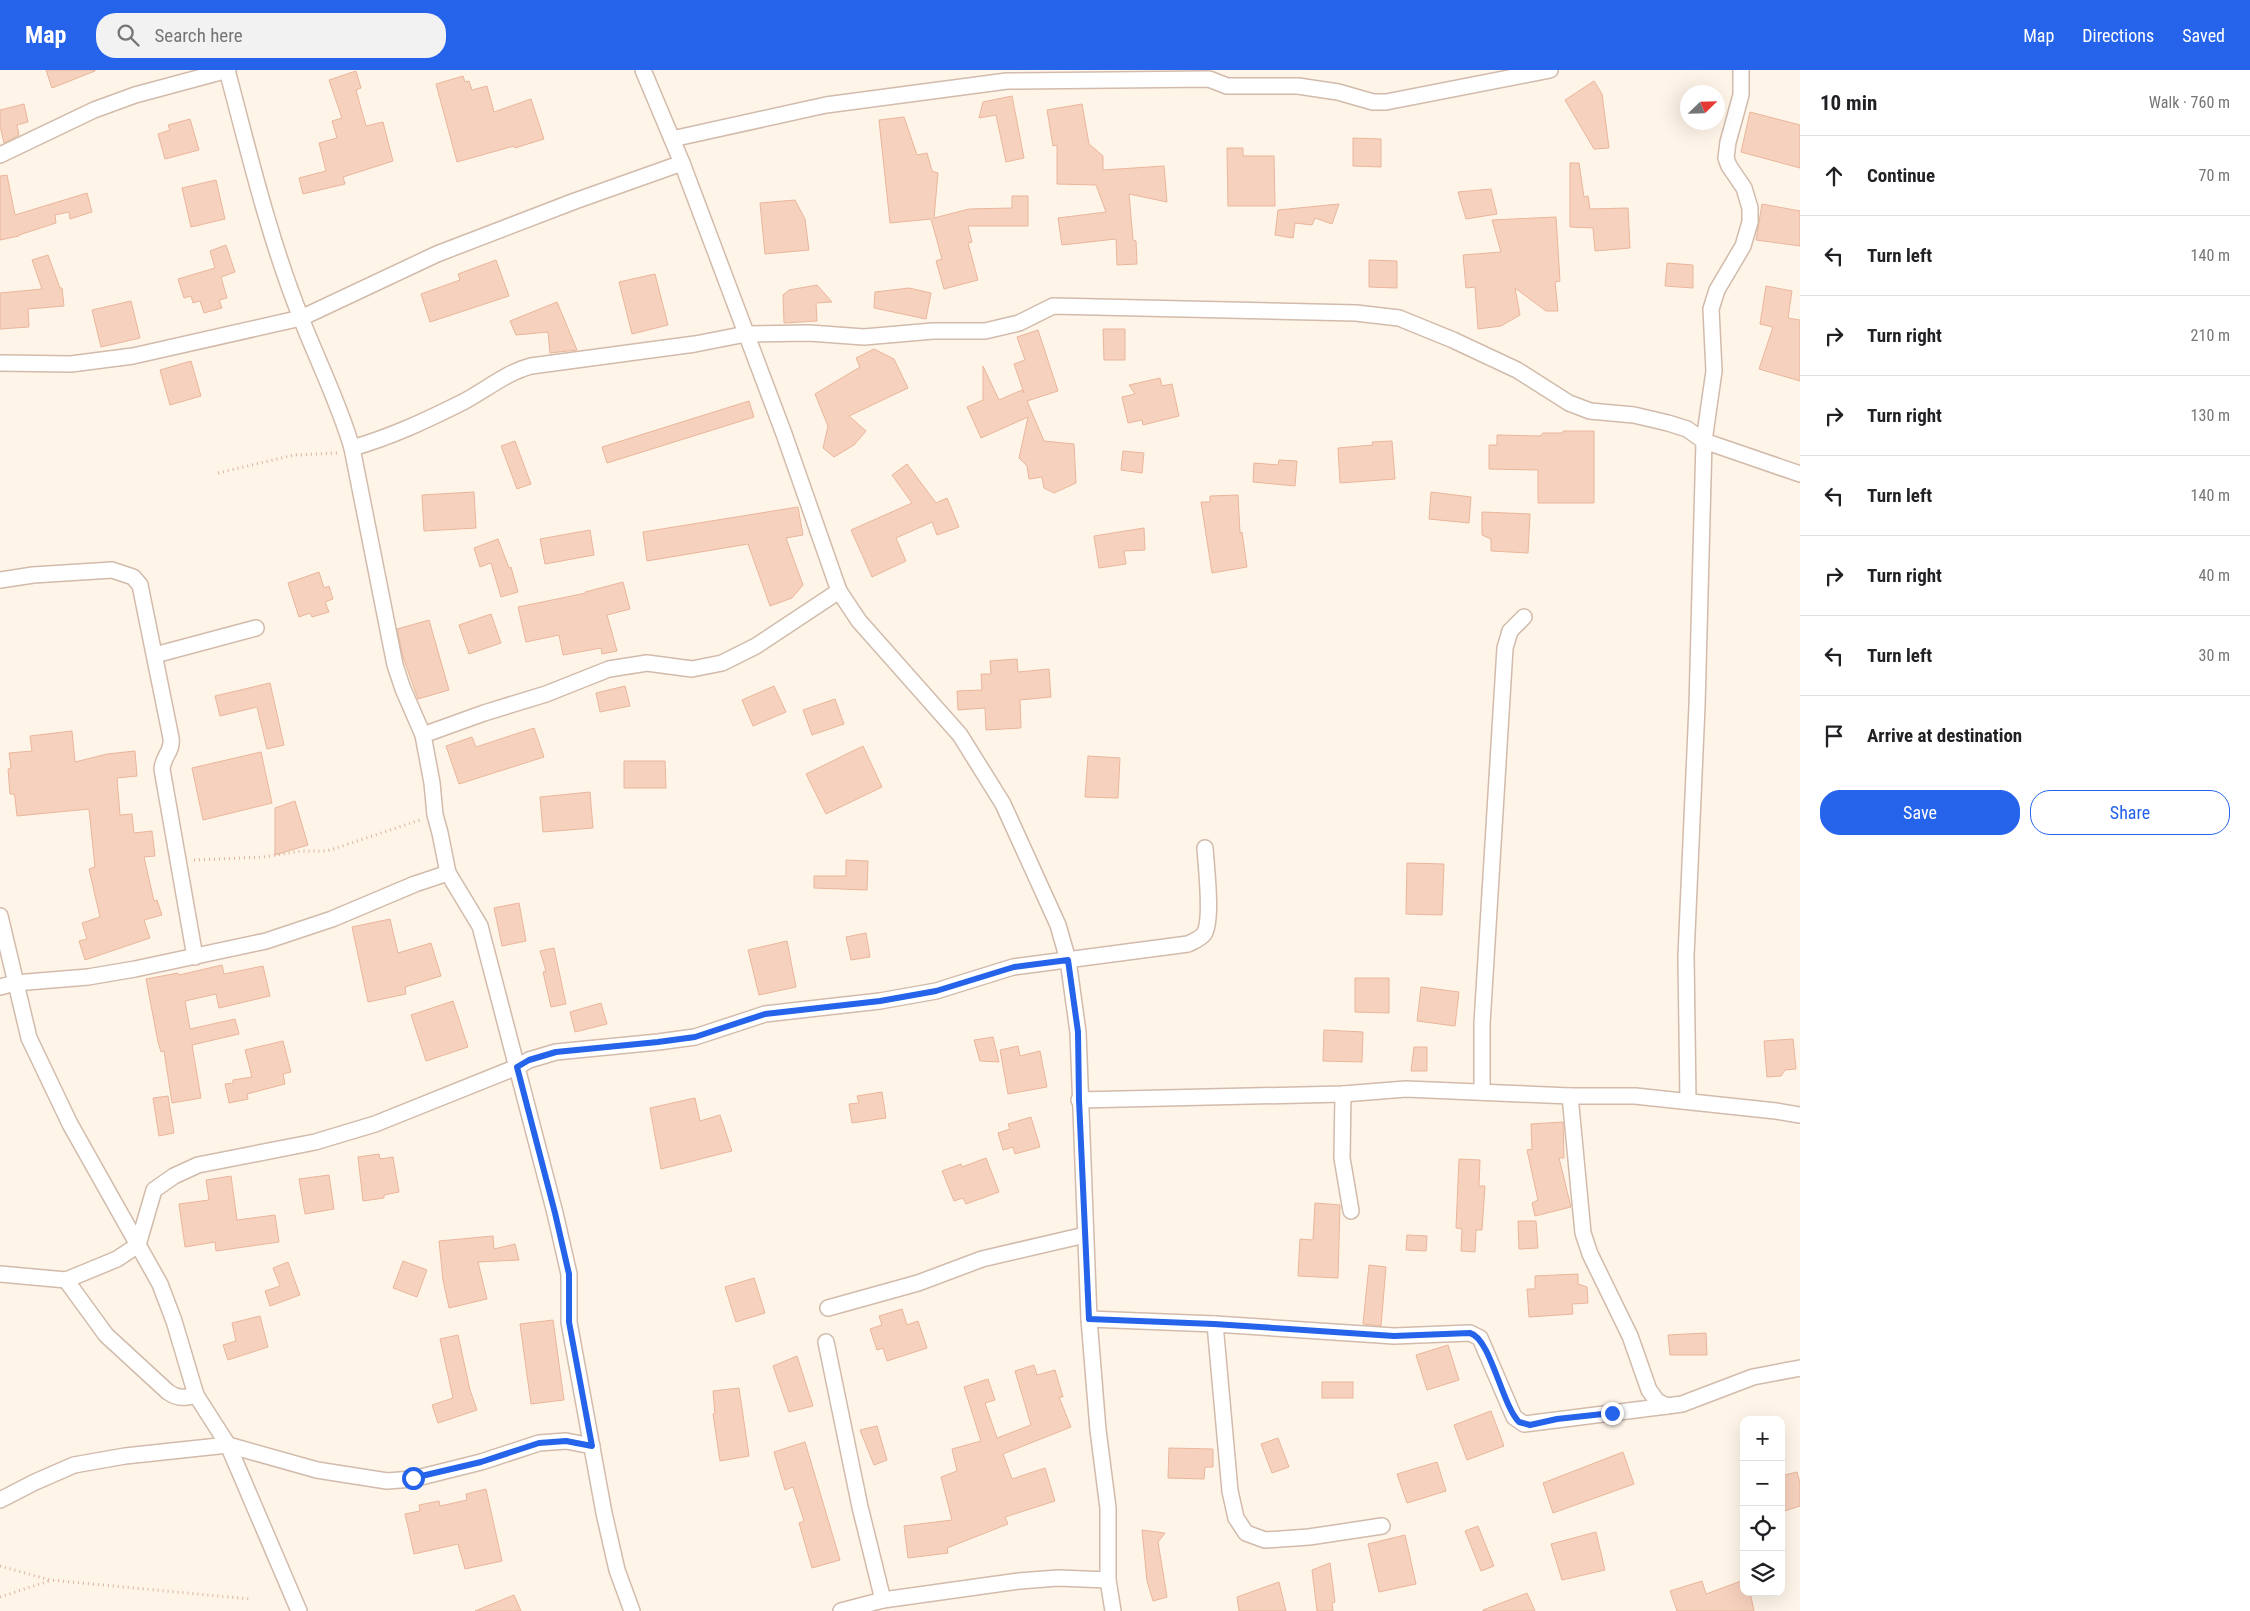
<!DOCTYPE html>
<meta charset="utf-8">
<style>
:root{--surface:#fff;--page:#f2f2f2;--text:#202124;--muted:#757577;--line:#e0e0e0;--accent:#2563eb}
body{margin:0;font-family:"Roboto Condensed",sans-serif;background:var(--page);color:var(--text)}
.controls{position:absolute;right:15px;bottom:15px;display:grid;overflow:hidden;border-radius:10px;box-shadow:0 5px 20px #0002}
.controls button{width:45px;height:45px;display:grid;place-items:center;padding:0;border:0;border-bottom:1px solid var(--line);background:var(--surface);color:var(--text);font:25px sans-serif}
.compass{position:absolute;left:1680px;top:15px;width:45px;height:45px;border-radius:50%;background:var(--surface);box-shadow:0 5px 20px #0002;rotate:67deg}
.stop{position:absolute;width:15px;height:15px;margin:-11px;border:4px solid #2563eb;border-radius:50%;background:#fff}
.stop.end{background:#2563eb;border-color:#fff;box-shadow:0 1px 5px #0008}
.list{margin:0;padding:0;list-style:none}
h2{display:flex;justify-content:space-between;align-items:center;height:65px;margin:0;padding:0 20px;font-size:21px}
h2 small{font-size:16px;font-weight:400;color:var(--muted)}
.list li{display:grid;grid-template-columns:32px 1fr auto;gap:15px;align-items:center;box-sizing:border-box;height:80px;padding:0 20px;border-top:1px solid var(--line)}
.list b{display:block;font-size:19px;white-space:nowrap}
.list em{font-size:16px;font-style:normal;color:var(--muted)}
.actions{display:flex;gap:10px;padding:15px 20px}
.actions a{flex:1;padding:11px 0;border:1px solid var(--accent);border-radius:20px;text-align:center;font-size:18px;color:var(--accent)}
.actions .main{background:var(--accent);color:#fff}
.icon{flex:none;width:28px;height:28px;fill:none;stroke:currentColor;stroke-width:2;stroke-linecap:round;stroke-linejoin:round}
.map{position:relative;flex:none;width:1800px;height:1541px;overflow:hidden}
header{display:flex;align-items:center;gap:30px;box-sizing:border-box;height:70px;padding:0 25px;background:var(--accent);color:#fff}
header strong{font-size:24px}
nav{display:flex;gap:28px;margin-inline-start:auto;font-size:18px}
.search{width:350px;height:45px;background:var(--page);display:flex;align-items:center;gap:12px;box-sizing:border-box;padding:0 18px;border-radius:20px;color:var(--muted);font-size:19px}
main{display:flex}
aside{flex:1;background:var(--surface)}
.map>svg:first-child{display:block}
</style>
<header>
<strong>Map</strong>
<div class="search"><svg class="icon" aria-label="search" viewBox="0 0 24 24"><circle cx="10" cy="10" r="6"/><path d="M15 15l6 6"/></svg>Search here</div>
<nav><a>Map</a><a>Directions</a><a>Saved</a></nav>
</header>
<main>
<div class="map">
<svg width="1800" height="1541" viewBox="0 0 1800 1541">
<rect width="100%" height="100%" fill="#fef4e8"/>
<g fill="#f6d1bd" stroke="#eab69b">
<polygon points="46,0 95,0 95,1 52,18"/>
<polygon points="356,1 361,18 356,20 366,56 383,52 393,91 343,107 345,114 303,124 299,108 326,101 319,73 337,68 332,51 342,48 329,10"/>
<polygon points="463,6 465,12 469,11 472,20 487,16 494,42 531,29 544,69 515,78 514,76 457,92 436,14"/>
<polygon points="1594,11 1602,24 1609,78 1594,79 1565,30"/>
<polygon points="1012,26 1024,88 1006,92 996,45 979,48 983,32"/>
<polygon points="24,34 28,52 17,55 19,65 4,73 0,56 0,40"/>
<polygon points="1082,34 1089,74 1103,86 1103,100 1164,96 1167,132 1129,124 1133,170 1136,171 1137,194 1117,195 1116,169 1062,175 1058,148 1106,142 1096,115 1057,114 1057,75 1053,76 1047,40"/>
<polygon points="1750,42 1800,55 1800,98 1741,82"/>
<polygon points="904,47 917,85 927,83 932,101 938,103 934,148 969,139 1012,138 1012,126 1028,126 1028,156 968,156 972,172 968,173 978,210 944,219 936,191 942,189 931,149 890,153 879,50"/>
<polygon points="190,49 199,80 165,89 158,64 170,60 168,55"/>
<polygon points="1353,68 1381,69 1381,97 1353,96"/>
<polygon points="1227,78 1243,78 1243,86 1274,86 1275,136 1228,136"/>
<polygon points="1570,93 1579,93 1584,127 1588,126 1590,139 1628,138 1630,178 1595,181 1593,158 1570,157"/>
<polygon points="7,105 15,145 87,123 92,142 70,149 69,142 55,145 56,153 19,165 19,166 0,170 0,106"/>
<polygon points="216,110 225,149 191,157 182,118"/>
<polygon points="1491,119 1497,144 1466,149 1458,122"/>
<polygon points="795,130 805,149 809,180 765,184 760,133"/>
<polygon points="1339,134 1332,154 1315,148 1312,155 1295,153 1293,168 1275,165 1278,140"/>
<polygon points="1762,134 1800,141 1800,176 1756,170"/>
<polygon points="1556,147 1560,211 1555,212 1558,241 1546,241 1515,218 1520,245 1501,256 1478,259 1475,217 1466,218 1463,185 1501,182 1492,150"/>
<polygon points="226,175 235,202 221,207 227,228 219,230 222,238 204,243 200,231 193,233 191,226 184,228 178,209 215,198 210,181"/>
<polygon points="48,185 60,218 62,218 64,236 28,239 29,257 0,259 0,223 42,219 32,190"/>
<polygon points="496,190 509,226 430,252 421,224 460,210 458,204"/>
<polygon points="1369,190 1397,191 1397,218 1369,217"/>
<polygon points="1667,193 1693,195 1693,218 1665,216"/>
<polygon points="655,204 668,255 632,264 619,212"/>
<polygon points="817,215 832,232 816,233 817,251 784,253 783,225 789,220"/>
<polygon points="1766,216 1792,221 1788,248 1800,250 1800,311 1759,299 1773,257 1760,254"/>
<polygon points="909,218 931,223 926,249 874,238 875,222"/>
<polygon points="131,231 140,268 101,277 92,240"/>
<polygon points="557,232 577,280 550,283 548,262 516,265 510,251"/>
<polygon points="1103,259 1125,259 1125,290 1104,290"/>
<polygon points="1038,260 1058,321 1027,331 1044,371 1074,374 1076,413 1054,423 1044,418 1042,407 1029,409 1027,396 1019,388 1028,347 981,368 967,337 983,330 983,296 999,330 1022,320 1024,323 1014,294 1025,290 1017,267"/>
<polygon points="874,279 894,289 908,318 849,346 866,361 854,375 834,387 823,378 828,356 815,324 860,297 856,288"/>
<polygon points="191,291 201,326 170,335 160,300"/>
<polygon points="1160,308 1162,316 1172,314 1179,346 1143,355 1142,350 1128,353 1122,327 1135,324 1129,315"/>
<polygon points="749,331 754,347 607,393 602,377"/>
<polygon points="1563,361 1594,361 1594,433 1538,433 1538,400 1489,399 1489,375 1497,375 1497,365 1540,366 1543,363 1563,363"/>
<polygon points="515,371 531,414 517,419 501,376"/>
<polygon points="1392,371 1395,409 1340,413 1338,378 1373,375 1372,372"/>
<polygon points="1123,381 1144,383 1142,403 1121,400"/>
<polygon points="1279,390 1297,391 1295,416 1253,412 1254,393 1278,395"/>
<polygon points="907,394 936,433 947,428 959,457 937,465 932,452 896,468 906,491 872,507 851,460 912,433 892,405"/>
<polygon points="474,422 476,458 424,461 422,425"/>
<polygon points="1431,422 1471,427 1469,453 1429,449"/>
<polygon points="1238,425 1240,463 1242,462 1247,497 1212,503 1201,432 1210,432 1210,426"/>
<polygon points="798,437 803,465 786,468 803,515 792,528 770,536 748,474 647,491 643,462"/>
<polygon points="1482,442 1530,444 1528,483 1491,481 1491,469 1482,465"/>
<polygon points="1144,458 1145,480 1124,481 1126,494 1099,498 1094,466"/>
<polygon points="590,460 594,485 545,494 540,469"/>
<polygon points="498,469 509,498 511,497 518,522 501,527 491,493 480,497 474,478"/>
<polygon points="319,502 324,518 329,516 333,529 325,532 329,542 312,547 310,543 299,547 288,513"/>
<polygon points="623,512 630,539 607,545 617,581 602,584 601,578 563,585 559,565 526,572 518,537 586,523 585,522"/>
<polygon points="491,544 501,573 469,584 459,555"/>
<polygon points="429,550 449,620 418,629 403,587 397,559"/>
<polygon points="1017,589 1018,602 1049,599 1051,627 1020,630 1021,658 986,660 985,638 958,640 957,621 982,620 981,604 991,604 990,591"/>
<polygon points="270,613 284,675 267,679 257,637 220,646 215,626"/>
<polygon points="625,616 630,636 600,642 596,623"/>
<polygon points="774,616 786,642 753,656 742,630"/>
<polygon points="835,629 844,654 812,665 803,640"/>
<polygon points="534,658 544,687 459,714 446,676 472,667 476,677"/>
<polygon points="72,661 75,692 107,684 135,681 137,706 117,708 120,745 132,744 134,763 152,761 155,786 144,787 154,831 157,830 162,845 144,850 150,868 85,890 79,871 87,869 82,853 100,847 89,799 95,797 89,739 17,746 15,728 14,724 10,724 8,699 11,698 9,683 32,681 30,666"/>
<polygon points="863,676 882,717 826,744 806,704"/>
<polygon points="261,682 272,733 203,750 192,698"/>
<polygon points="1088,686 1120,688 1118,728 1085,727"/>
<polygon points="624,691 665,691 666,718 624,718"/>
<polygon points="590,722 593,758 543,762 540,727"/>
<polygon points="295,731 308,775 275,785 275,738"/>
<polygon points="846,790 868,791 867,820 814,818 814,806 846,806"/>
<polygon points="1407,793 1444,794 1442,845 1406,844"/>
<polygon points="519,833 526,871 502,876 494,838"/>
<polygon points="390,849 398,883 431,873 441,906 405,917 406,924 368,932 352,857"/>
<polygon points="866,863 870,887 851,890 846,867"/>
<polygon points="787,871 796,917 759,925 748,880"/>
<polygon points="554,878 566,934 551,937 543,902 546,901 540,881"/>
<polygon points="222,895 224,904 263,896 270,926 219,938 216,924 185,931 190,959 235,949 239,964 192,975 201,1028 172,1033 164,981 161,982 158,972 146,909 178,903 179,905"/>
<polygon points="1355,908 1389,908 1389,943 1355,942"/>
<polygon points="1421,917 1459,922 1455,956 1417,951"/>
<polygon points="453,931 468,977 426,991 411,945"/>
<polygon points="601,933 607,954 575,962 570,942"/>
<polygon points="1324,960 1363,962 1362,992 1323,991"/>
<polygon points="993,967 999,992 980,991 974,970"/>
<polygon points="1793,969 1796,999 1785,1000 1781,1006 1767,1007 1764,971"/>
<polygon points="283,971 291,1002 283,1004 285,1014 247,1024 248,1029 229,1033 225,1014 233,1013 233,1010 252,1007 245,980"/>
<polygon points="1018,976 1020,986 1040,981 1047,1017 1008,1024 1000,980"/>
<polygon points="1414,977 1427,977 1427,1001 1411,1001"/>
<polygon points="882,1022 886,1048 852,1053 849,1034 859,1033 857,1026"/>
<polygon points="168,1026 174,1063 159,1066 153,1028"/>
<polygon points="695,1028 700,1051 720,1045 732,1081 661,1099 650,1038"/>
<polygon points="1031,1047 1040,1077 1015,1084 1013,1077 1003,1080 998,1063 1010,1059 1008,1054"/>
<polygon points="1563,1052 1564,1088 1559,1088 1571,1137 1535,1146 1532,1133 1538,1130 1527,1080 1532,1079 1531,1054"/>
<polygon points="379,1084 380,1089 393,1087 399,1122 384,1125 384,1128 363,1131 358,1087"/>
<polygon points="986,1088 999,1122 966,1134 963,1128 954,1131 942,1101 961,1094 962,1097"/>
<polygon points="1459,1089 1480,1090 1479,1116 1485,1116 1482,1160 1476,1160 1475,1182 1461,1181 1462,1159 1456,1158"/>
<polygon points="329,1105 334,1139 305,1144 299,1109"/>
<polygon points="231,1106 237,1150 275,1145 279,1172 216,1181 215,1172 185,1177 179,1134 209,1130 206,1110"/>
<polygon points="1315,1133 1340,1135 1338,1208 1298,1206 1300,1169 1313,1170"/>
<polygon points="1518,1151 1536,1151 1538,1178 1519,1179"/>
<polygon points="1407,1165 1427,1166 1426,1181 1406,1180"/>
<polygon points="493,1166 494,1179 515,1174 519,1190 478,1192 487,1229 449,1238 443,1210 439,1171"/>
<polygon points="403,1191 427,1200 417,1227 393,1218"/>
<polygon points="288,1192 300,1225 270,1236 265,1221 280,1216 273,1198"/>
<polygon points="1369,1195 1386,1197 1381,1256 1363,1254"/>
<polygon points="1578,1204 1578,1214 1587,1217 1588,1233 1572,1234 1573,1244 1529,1247 1527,1219 1535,1219 1535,1206"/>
<polygon points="754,1208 765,1243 736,1252 725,1217"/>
<polygon points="902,1239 907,1255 918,1251 927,1278 887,1291 883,1278 877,1280 870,1259 882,1255 879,1246"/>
<polygon points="260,1246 268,1277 228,1290 223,1275 236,1271 232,1253"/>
<polygon points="553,1250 564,1330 531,1334 520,1254"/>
<polygon points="1706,1263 1707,1285 1670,1285 1668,1265"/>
<polygon points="458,1265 470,1320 477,1340 438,1353 432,1335 453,1328 440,1269"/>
<polygon points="1448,1275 1459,1310 1427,1320 1416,1285"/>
<polygon points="797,1286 813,1336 789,1342 773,1296"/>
<polygon points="1034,1295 1037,1305 1055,1300 1063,1327 1059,1327 1071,1357 1003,1384 1012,1409 1045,1398 1055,1431 1005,1447 1008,1454 947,1478 948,1483 908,1488 904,1456 952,1450 941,1407 957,1401 952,1379 981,1371 964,1317 988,1309 995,1330 985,1333 997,1368 1031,1355 1015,1301"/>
<rect x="1322" y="1312" width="31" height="16"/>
<polygon points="739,1318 749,1386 720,1391 713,1344 715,1344 713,1321"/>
<polygon points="1491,1341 1504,1376 1467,1390 1454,1355"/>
<polygon points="877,1356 887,1390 874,1395 860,1360"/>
<polygon points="1278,1368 1289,1397 1272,1403 1261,1374"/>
<polygon points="805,1372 840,1490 812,1498 799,1453 804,1451 793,1417 785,1420 774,1382"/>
<polygon points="1169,1378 1213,1379 1213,1397 1205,1397 1204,1409 1168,1408"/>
<polygon points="1623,1382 1634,1414 1553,1443 1543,1413"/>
<polygon points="1437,1392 1446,1421 1407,1433 1397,1404"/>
<polygon points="1797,1402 1800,1413 1800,1436 1781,1442 1781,1406"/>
<polygon points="486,1419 502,1491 465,1499 458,1474 414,1484 405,1444 420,1441 419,1435 439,1431 440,1436 467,1430 466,1424"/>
<polygon points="1478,1456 1494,1496 1481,1501 1465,1461"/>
<polygon points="1142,1460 1165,1463 1158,1472 1167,1527 1153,1531 1147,1511"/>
<polygon points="1596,1462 1605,1500 1562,1510 1551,1474"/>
<polygon points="1405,1465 1416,1514 1379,1522 1368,1474"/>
<polygon points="1330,1493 1335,1532 1332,1533 1333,1541 1317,1541 1312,1500"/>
<polygon points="1744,1510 1744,1522 1750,1522 1754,1541 1677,1541 1670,1521 1702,1511 1706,1524"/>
<polygon points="1279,1512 1286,1541 1239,1541 1237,1527"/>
<polygon points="1527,1523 1535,1541 1483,1541 1483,1540"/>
<polygon points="514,1525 521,1541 475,1541"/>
</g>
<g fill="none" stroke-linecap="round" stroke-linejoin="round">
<defs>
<g id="minor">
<polyline points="643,0 682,93 784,364 839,521 859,551 960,665 1003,734 1058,855 1068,890 1078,962 1089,1249 1098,1360 1108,1438 1108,1510 1113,1541"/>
<polyline points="672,69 826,35 1007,11 1209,9 1227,16 1298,16 1338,22 1373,32 1386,32 1550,0"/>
<polyline points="0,85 94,40 135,25 228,0"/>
<polyline points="0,293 71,294 133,286 301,248 437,184 575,131 682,93"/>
<path d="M352 378C391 367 427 350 463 332 486 320 505 303 531 296L695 274 746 264 809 263 864 267 933 261H985L1019 253 1053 236 1356 243 1399 248 1453 270 1517 300 1569 333 1590 341 1634 345 1668 353 1687 359 1704 371 1800 404"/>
<path d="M0 510 33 505 112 500 133 507 140 515 171 668C173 681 163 686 162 699L195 887"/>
<polyline points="155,585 256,558"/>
<polyline points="423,665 484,643 546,624 609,599 647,593 692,599 722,593 756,576 839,521"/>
<polyline points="448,803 480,856 555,1143 569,1204 569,1252 604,1443 617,1500 632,1541"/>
<polyline points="0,846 29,968 70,1054 160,1214 174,1251 196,1325 228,1375 299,1541"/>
<path d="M0 917 15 913 88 907 135 899 266 871 332 849 415 814 448 803 440 763 435 745 432 713 423 665 403 619 395 595 352 378C339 333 318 292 301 248 269 168 249 83 227 0"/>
<polyline points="1482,1022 1482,954 1505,578 1510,561 1524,547"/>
<polyline points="1343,1024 1342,1088 1351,1141"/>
<polyline points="1570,1026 1583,1163 1590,1184 1630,1266 1649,1320 1657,1331 1667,1336 1682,1334 1753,1307 1800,1298"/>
<polyline points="1079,1030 1343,1024 1406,1019 1570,1026 1635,1026 1776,1041 1800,1045"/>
<polyline points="1688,1031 1686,886 1697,636 1704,371 1714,301 1711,239 1717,220 1743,176 1750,152 1750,138 1744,118 1729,96 1726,88 1728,72 1741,25 1741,0"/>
<path d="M0 1204 66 1210 117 1189 138 1175 154 1120 174 1106 198 1095 315 1072 375 1054 517 997 529 990 556 982 658 972 695 967 765 944 880 931 936 921 1013 897 1188 874C1194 871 1200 869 1204 864 1213 850 1206 796 1205 778"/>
<path d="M66 1210 106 1265 168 1322C178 1329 185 1328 196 1325"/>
<polyline points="828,1238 918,1213 982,1189 1085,1165"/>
<polyline points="1089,1249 1215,1254 1394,1266 1470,1263 1480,1268 1514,1347 1524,1354 1667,1336"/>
<polyline points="1215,1254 1230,1421 1236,1448 1246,1463 1265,1470 1309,1467 1382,1456"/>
<polyline points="826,1272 860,1437 883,1530"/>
<polyline points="0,1430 35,1412 74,1395 125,1386 228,1375 317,1400 387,1411 413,1409 481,1392 539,1373 566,1371 592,1376"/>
<polyline points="841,1541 883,1530 1019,1511 1058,1508 1108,1510"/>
</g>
</defs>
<use href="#minor" stroke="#d2bbab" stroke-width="18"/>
<g stroke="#dcb49f" stroke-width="3" stroke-dasharray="1 4" stroke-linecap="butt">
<polyline points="218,403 294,385 338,383"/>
<polyline points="194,790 263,787 302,781 327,781 420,750"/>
<polyline points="0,1496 50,1510 250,1529"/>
<polyline points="0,1527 49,1511"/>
</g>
<use href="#minor" stroke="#fff" stroke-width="15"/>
</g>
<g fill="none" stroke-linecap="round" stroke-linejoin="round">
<path stroke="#2563eb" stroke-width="6" d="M413 1408 481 1392 539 1373 566 1371 592 1376 569 1252V1204L555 1143 517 997 529 990 556 982 658 972 695 967 765 944 880 931 936 921 1014 897 1068 890 1078 962 1079 1030 1089 1249 1214 1254 1394 1266 1470 1263C1491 1269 1501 1333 1519 1352L1530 1355 1557 1349 1612 1343"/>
</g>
</svg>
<div class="controls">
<button>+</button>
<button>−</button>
<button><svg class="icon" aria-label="locate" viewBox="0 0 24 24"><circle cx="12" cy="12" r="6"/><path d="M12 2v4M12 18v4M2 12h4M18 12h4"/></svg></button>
<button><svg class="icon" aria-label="layers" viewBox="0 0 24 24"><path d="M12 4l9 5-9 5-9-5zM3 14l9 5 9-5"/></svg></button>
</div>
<svg class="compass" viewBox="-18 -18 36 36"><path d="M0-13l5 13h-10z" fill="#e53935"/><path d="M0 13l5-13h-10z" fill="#757577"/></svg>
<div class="stop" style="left:413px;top:1408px"></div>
<div class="stop end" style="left:1612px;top:1343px"></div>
</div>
<aside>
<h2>10 min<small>Walk · 760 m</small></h2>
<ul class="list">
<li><svg class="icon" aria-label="ahead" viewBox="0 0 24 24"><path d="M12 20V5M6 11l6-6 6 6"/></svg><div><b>Continue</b></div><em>70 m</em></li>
<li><svg class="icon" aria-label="left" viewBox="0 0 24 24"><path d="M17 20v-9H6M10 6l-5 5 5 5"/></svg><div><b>Turn left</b></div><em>140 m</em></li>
<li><svg class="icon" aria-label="right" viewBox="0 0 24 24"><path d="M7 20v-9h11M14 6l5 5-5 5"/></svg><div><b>Turn right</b></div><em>210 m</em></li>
<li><svg class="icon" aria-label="right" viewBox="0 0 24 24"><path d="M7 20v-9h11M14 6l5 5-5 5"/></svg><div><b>Turn right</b></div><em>130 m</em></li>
<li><svg class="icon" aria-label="left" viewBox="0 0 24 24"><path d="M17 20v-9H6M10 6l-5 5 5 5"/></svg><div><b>Turn left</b></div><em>140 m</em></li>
<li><svg class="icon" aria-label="right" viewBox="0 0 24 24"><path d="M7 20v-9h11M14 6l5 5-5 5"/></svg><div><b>Turn right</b></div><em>40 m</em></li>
<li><svg class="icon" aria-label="left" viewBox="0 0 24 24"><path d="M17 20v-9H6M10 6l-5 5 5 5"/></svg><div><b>Turn left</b></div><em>30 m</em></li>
<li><svg class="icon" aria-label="arrive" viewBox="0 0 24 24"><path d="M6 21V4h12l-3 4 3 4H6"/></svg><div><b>Arrive at destination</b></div></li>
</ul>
<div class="actions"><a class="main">Save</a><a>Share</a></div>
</aside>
</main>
